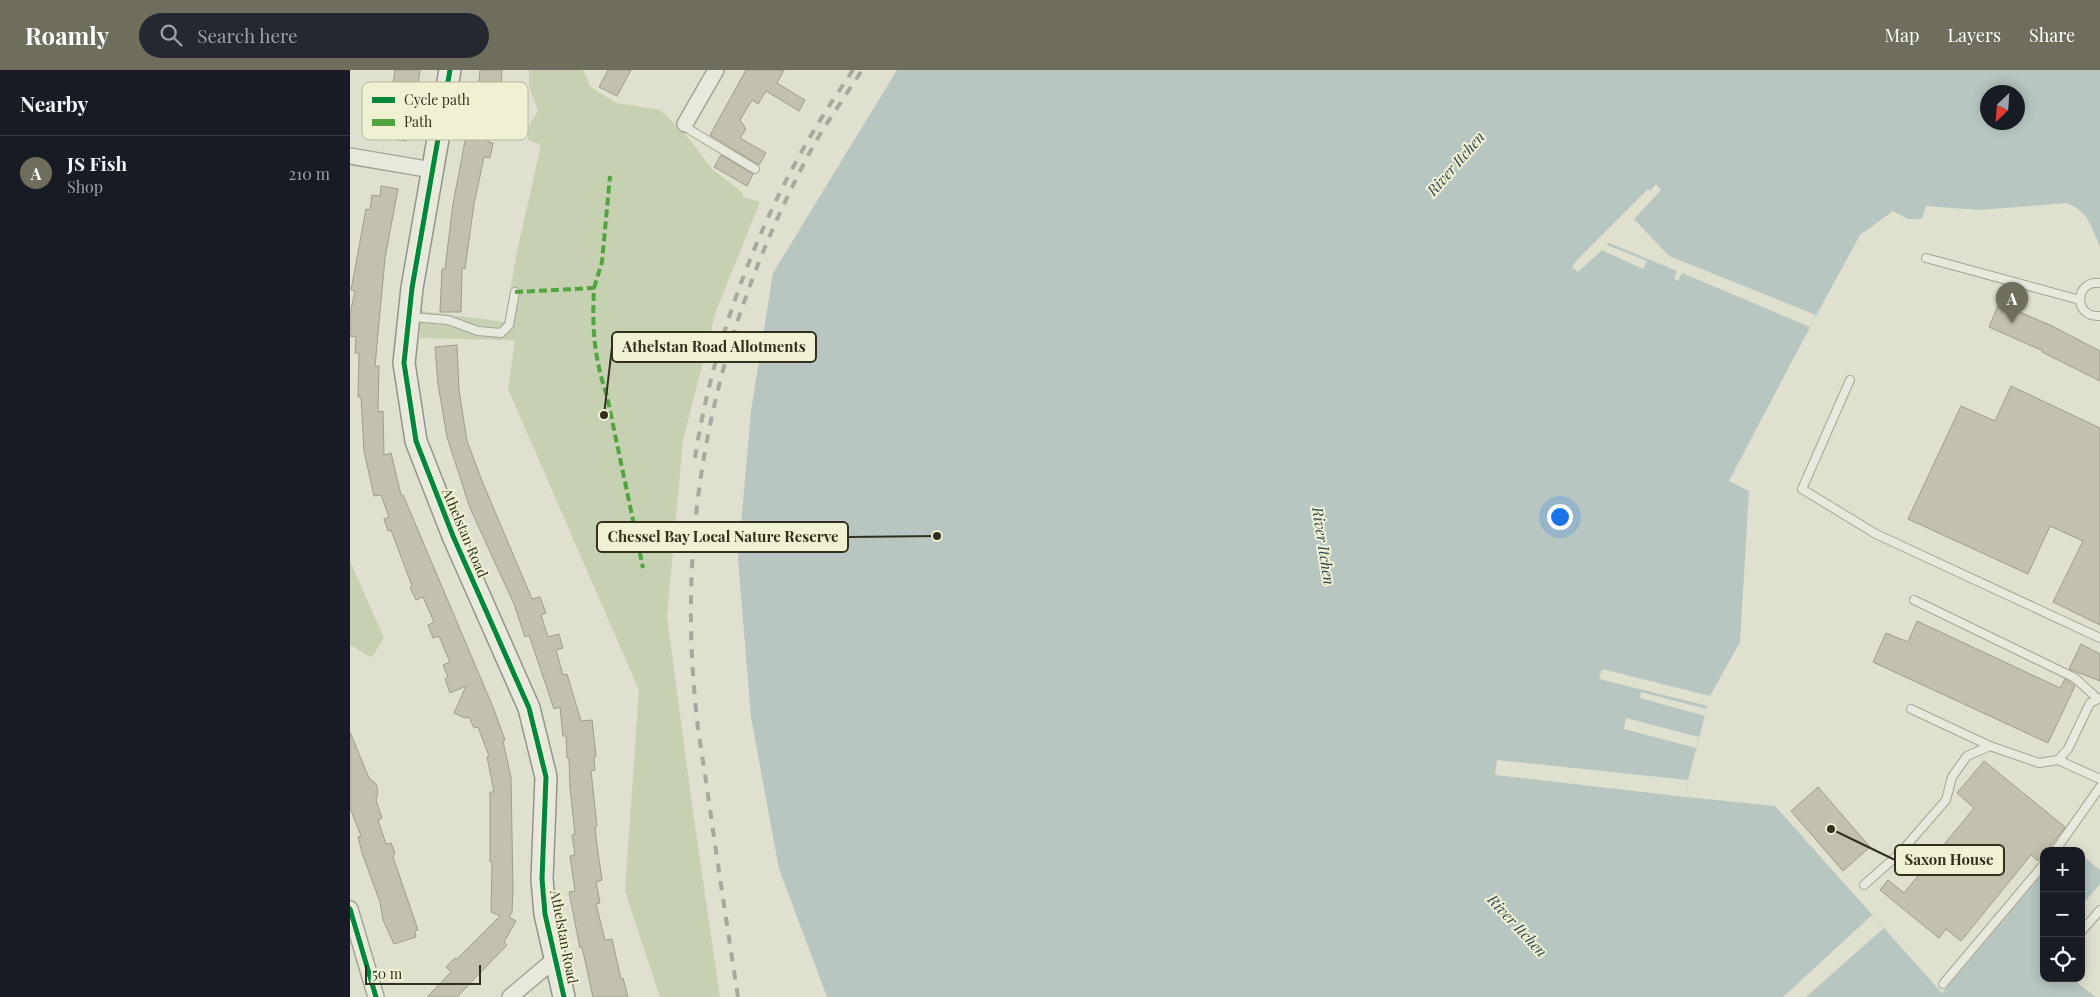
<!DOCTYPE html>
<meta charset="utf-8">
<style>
:root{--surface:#171b24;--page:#242831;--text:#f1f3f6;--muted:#9ea1a6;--line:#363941;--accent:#6f6d5c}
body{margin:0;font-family:"Playfair Display",serif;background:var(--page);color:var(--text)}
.controls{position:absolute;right:15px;bottom:15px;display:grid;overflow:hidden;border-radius:10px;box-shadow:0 2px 12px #0003}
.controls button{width:45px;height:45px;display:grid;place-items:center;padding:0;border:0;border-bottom:1px solid var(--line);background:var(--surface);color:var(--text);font:25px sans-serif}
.compass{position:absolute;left:1630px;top:15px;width:45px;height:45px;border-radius:50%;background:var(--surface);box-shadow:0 2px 12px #0003;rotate:205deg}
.scale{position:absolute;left:15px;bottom:12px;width:116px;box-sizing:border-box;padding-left:5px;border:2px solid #332f1f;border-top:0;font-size:14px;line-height:18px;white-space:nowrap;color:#332f1f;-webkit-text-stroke:4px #f0f1d3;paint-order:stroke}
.you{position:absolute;left:1209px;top:446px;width:18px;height:18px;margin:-12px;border:4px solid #fff;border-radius:50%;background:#1a73e8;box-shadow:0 0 0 8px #1a73e833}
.badge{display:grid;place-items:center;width:32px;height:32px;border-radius:50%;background:var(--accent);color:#fff;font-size:16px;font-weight:700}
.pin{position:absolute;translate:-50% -41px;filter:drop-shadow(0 1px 2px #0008)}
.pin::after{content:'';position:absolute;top:26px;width:18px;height:15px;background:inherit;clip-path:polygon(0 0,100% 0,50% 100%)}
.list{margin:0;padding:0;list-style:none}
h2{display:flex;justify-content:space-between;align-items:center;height:65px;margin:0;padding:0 20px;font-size:21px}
h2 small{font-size:16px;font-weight:400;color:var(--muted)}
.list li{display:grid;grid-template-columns:32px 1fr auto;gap:15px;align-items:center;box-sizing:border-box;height:75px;padding:0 20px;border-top:1px solid var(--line)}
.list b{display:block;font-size:19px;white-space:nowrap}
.list p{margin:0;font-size:16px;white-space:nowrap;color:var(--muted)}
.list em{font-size:16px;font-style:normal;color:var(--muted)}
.icon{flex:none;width:28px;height:28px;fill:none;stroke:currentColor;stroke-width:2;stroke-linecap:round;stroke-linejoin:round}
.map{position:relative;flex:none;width:1750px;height:927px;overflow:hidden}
header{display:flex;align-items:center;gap:30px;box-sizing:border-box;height:70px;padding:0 25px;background:var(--accent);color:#fff}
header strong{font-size:24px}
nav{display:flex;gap:28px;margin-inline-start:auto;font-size:18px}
.search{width:350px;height:45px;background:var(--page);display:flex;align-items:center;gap:12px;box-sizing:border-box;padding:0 18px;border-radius:28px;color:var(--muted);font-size:19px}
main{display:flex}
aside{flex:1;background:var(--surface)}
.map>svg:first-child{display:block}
</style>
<header>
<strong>Roamly</strong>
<div class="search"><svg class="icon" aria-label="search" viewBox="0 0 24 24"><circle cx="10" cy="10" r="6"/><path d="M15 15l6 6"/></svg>Search here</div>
<nav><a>Map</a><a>Layers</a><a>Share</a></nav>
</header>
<main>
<aside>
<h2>Nearby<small></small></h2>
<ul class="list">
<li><span class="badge">A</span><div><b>JS Fish</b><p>Shop</p></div><em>210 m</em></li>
</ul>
</aside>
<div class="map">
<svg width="1750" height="927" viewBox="0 0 1750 927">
<rect width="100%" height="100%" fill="#dfe0cd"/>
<g fill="#c6d1b1">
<polygon points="179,0 233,0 241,17 266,33 310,40 333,61 362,99 392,122 393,127 410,132 366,241 333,370 317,547 342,735 370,927 310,927 275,821 289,620 158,319 165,270 70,268 71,241 155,252 166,186 191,75 178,70 178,57 188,41 179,16"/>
<path d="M0 491 34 568 22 587C13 585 8 578 0 575Z"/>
</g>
<g fill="#b7c6c1" fill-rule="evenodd">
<path d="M547 0H1750V176C1740 156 1739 142 1717 133L1629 140 1576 136 1572 149H1558L1543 141 1510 165 1460 257 1379 411 1399 421 1390 572 1360 626 1338 710 1336 727 1425 736 1592 923 1694 802V908H1721L1746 927H477L429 799 401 647 388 489 401 341 423 203ZM1638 22H1668V52H1638Z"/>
<polygon points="1731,785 1750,800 1750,814 1731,836"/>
</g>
<g fill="#dfe0cd">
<polygon points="1306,114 1311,120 1284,149 1319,186 1466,245 1460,257 1332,203 1328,211 1324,209 1327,201 1259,173 1257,175 1297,191 1293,199 1252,180 1228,202 1222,197 1227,190 1298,119 1300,121"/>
<polygon points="1252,599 1360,626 1358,636 1249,609"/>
<polygon points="1291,622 1357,639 1355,646 1290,628"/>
<polygon points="1276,648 1349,667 1346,678 1274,659"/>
<polygon points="1147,690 1338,710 1336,727 1145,705"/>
<polygon points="1522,845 1534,858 1456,927 1433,927"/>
</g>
<g fill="#c3c0ae" stroke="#9f9d8d">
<polygon points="45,0 70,0 63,50 60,49 56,71 39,68 46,21 42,20"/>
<polygon points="130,0 152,0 150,29 148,45 143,44 138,72 143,73 140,88 134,87 124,134 115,199 112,198 111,242 90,242 92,199 95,199 103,134 124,24 128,25"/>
<polygon points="258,0 281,0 267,26 249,17"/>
<polygon points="396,0 434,0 427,13 455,30 449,41 416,21 408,34 402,30 390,50 396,59 390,68 416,83 409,95 360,65"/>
<polygon points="371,85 403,104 397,116 364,97"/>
<polygon points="31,116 48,119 35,188 25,296 29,296 28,342 33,341 34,385 41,383 51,425 53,425 143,637 155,670 153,671 161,708 163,821 162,842 159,847 166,851 154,872 157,875 107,927 77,927 101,902 96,897 105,888 107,889 150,846 141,842 142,792 140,792 140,722 144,722 137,687 139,686 128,657 124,658 119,647 115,648 104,643 116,616 100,623 95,609 98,607 93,595 100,592 89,566 83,568 78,555 84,552 73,527 66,530 60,517 62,516 41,460 38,461 34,449 39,447 31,425 24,426 14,381 11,327 8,327 9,283 5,283 6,267 0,266 0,244 5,221 1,220 16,139 20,140 22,125 30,126"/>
<polygon points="1649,233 1702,256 1750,281 1750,311 1692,282 1693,281 1639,257"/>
<polygon points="107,275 109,320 117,371 132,411 182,529 190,527 196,543 191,545 198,567 209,564 213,578 206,580 213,605 217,604 231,651 242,650 246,686 244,687 245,700 241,701 247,756 245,757 247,776 252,810 246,812 250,833 246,834 255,870 262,869 271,909 273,908 278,927 243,927 232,877 230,878 219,822 225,821 220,786 225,785 222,765 225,764 220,718 219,688 217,688 216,666 213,666 210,637 204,639 179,565 175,567 164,534 120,438 97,367 88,314 85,277"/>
<polygon points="1661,316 1750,358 1750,555 1703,532 1733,471 1700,456 1678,504 1558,449 1611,336 1645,351"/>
<polygon points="1567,551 1710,618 1715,609 1725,616 1698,673 1523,592 1536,563 1558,572"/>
<polygon points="1731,574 1750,584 1750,611 1719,599"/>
<polygon points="0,662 19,708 26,714 28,722 26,730 32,748 28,750 36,774 41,773 45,783 43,787 68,860 65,861 66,867 44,874 33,850 30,832 12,783 8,767 11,766 0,738"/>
<polygon points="1634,691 1715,757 1697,781 1694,781 1694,784 1688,791 1681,785 1611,871 1596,859 1589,868 1530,820 1538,810 1554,823 1624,738 1607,723"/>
<polygon points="1468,717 1520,777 1493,801 1441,741"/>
</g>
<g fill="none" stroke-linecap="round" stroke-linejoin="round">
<defs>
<g id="lane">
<polyline points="335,54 340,60 405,99"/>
<polyline points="1576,188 1730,230"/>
<path d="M1750 213C1724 210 1723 248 1750 246"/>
<polyline points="61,247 98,250 128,261 151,263 159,255 165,222"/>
<polyline points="1500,310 1452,419 1526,464 1750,568"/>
<polyline points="1564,530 1725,608 1748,629"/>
<polyline points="1561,639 1640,676 1689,693 1708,690 1750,709"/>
<polyline points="1708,690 1718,679 1740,633 1750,628"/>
<polyline points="1705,781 1750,717"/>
<polyline points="1514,815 1550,783 1596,730 1602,707 1617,686 1640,676"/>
<polyline points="1731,862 1750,840"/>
<polyline points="1593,914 1694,794"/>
</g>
<g id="street">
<polyline points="335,54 366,0"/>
<polyline points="0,86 82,100"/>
<polyline points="0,839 26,927"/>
<polyline points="160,927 205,889"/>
</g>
<polyline id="secondary" points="100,0 62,218 54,293 66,371 103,466 179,638 196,707 192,809 195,844 214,927"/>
</defs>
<use href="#lane" stroke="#a5a596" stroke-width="10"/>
<use href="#street" stroke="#a5a596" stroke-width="18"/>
<use href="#secondary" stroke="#959486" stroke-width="24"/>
<use href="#lane" stroke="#e8e9dd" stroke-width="8"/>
<use href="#street" stroke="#e8e9dd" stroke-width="15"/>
<use href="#secondary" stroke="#e8e9dd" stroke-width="21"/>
<g stroke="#a8a89d" stroke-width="4" stroke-dasharray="9 9" stroke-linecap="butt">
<path d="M345 388C361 282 402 167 456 74 470 49 487 24 503 0"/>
<path d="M388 927C377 855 366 783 356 711 352 684 347 657 345 629 327 436 369 253 460 82 475 54 495 27 512 0"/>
</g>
<g stroke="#52a441" stroke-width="4" stroke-dasharray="8 4" stroke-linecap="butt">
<polyline points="244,218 252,192 260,106"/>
<path d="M165 222 244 218C242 259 244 287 257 326L293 498"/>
</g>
<defs>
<g id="cycleway">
<polyline points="100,0 62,218 54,293 66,371 103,466 179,638 196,707 192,809 195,844 214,927"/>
<polyline points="0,839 26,927"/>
</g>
</defs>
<use href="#cycleway" stroke="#f0f1d3" stroke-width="8"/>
<use href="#cycleway" stroke="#00873e" stroke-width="5"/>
</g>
<g text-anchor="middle" stroke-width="4" stroke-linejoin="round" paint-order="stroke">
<g font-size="14" fill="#332f1f" stroke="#f0f1d3">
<text transform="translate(115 463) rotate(67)" y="5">Athelstan Road</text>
<text transform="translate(214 867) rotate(79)" y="5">Athelstan Road</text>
</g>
<g font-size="15" font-style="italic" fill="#304851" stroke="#f0f1d3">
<text transform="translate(1106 94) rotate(-49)" y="5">River Itchen</text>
<text transform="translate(973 476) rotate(81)" y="5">River Itchen</text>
<text transform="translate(1167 856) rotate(47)" y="5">River Itchen</text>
</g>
</g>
<rect x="12" y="12" width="166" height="58" rx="8" fill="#f0f1d3" stroke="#b7b79d" stroke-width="1"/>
<rect x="22" y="27" width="23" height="6" fill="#00873e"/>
<rect x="22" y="49" width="23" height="7" fill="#52a441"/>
<g font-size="14" fill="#332f1f">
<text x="54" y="35">Cycle path</text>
<text x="54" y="57">Path</text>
</g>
<path fill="none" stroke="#332f1f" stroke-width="2" d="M254 345L262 277M587 466L498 467M1481 759L1545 790"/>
<g fill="#332f1f" stroke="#f0f1d3" stroke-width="2">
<circle cx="254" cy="345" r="5"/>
<circle cx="587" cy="466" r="5"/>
<circle cx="1481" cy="759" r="5"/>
</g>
<g fill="#f0f1d3" stroke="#332f1f" stroke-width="2">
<rect x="262" y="262" width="204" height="30" rx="5"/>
<rect x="247" y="452" width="251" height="30" rx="5"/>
<rect x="1545" y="775" width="109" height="30" rx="5"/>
</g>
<g font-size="15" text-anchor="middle" font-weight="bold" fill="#332f1f">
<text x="364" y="282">Athelstan Road Allotments</text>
<text x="373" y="472">Chessel Bay Local Nature Reserve</text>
<text x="1599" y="795">Saxon House</text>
</g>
</svg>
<div class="controls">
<button>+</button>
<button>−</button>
<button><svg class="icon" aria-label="locate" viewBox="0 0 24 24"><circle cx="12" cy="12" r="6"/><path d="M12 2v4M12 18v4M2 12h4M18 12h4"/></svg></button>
</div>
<svg class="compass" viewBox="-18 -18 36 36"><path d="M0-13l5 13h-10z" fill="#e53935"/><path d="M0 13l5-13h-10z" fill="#9ea1a6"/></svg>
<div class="scale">50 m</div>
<div class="you"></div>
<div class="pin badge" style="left:1662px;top:253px">A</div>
</div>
</main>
